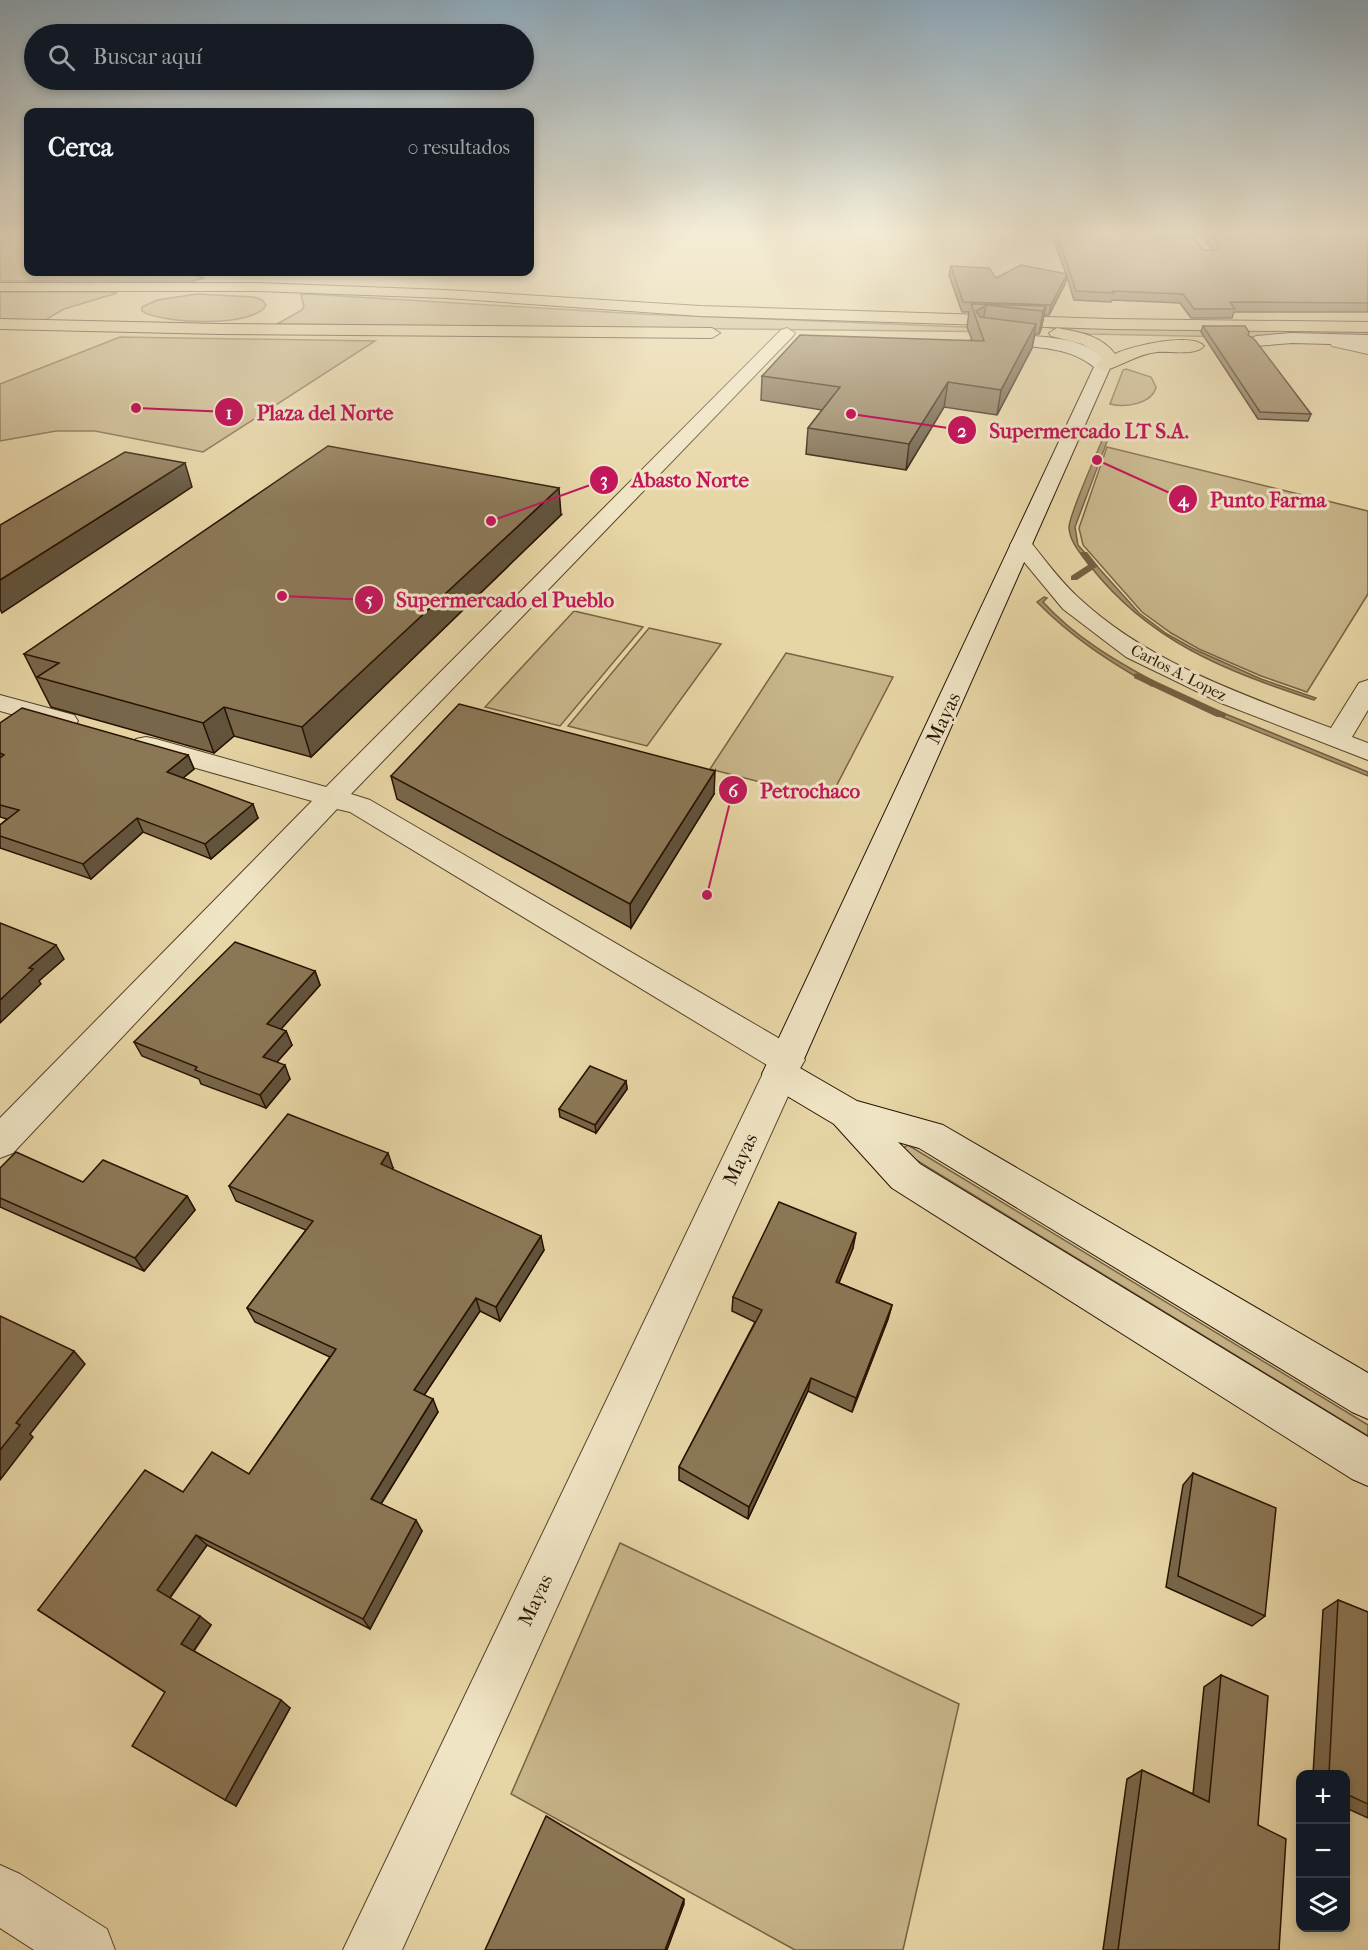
<!DOCTYPE html>
<html lang="es">
<meta charset="utf-8">
<style>
:root{--surface:#171b24;--page:#242831;--text:#f1f3f6;--muted:#9ea1a6;--line:#363941}
body{margin:0;font-family:"IM FELL French Canon",serif;background:var(--page);color:var(--text)}
.controls{position:absolute;right:18px;bottom:18px;display:grid;overflow:hidden;border-radius:12px;box-shadow:0 3px 9px #0003}
.controls button{width:54px;height:54px;display:grid;place-items:center;padding:0;border:0;border-bottom:2px solid var(--line);background:var(--surface);color:var(--text);font:30px sans-serif}
.list{margin:0;padding:0;list-style:none}
h2{display:flex;justify-content:space-between;align-items:center;height:78px;margin:0;padding:0 24px;font-size:26px}
h2 small{font-size:20px;font-weight:400;color:var(--muted)}
.icon{flex:none;width:33px;height:33px;fill:none;stroke:currentColor;stroke-width:2;stroke-linecap:round;stroke-linejoin:round}
.map{position:relative;flex:none;width:1368px;height:1950px;overflow:hidden}
.search{position:absolute;background:var(--surface);box-shadow:0 3px 9px #0003;left:24px;top:24px;width:510px;height:66px;display:flex;align-items:center;gap:15px;box-sizing:border-box;padding:0 21px;border-radius:33px;color:var(--muted);font-size:22px}
.panel{position:absolute;background:var(--surface);box-shadow:0 3px 9px #0003;left:24px;top:108px;width:510px;height:168px;border-radius:12px}
.map>svg:first-child{display:block}
</style>
<div class="map">
<svg width="1368" height="1950" viewBox="0 0 1368 1950">
<rect width="100%" height="100%" fill="#e7d5a5"/>
<filter id="stains"><feTurbulence type="fractalNoise" baseFrequency=".00333" numOctaves="4"/><feColorMatrix values="0 0 0 0 .2 0 0 0 0 .09 0 0 0 0 .02 0 0 0 .5 -.17"/></filter>
<radialGradient id="worn" r=".72"><stop offset=".6" stop-color="#630" stop-opacity="0"/><stop offset="1" stop-color="#630" stop-opacity=".3"/></radialGradient>
<g fill="#c7b489" stroke="#786344" stroke-width="1.5">
<polygon points="0,232 28,232 28,272 184,272 204,278 194,281 0,281"/>
<polygon points="0,292 112,292 117,293 64,309 45,320 0,319"/>
<path d="M197 294 254 297 262 300 266 305C255 328 160 324 142 311V307L157 300Z"/>
<polygon points="307,294 641,314 1015,329 1019,332 277,324 302,310 304,306 301,295"/>
<polygon points="1032,325 1368,331 1368,336 1234,337 1089,334"/>
<polygon points="120,337 375,341 203,452 95,431 56,431 0,441 0,384"/>
<path d="M1126 369 1151 377 1156 387C1152 404 1125 408 1110 404L1123 370Z"/>
<polygon points="1107,447 1368,511 1368,594 1307,692 1261,676 1199,649 1171,633 1142,612 1083,545 1079,528"/>
<polygon points="574,611 643,627 560,726 485,707"/>
<polygon points="649,628 721,644 647,746 568,726"/>
<polygon points="786,653 893,677 829,800 710,769"/>
<polygon points="908,1145 1368,1425 1368,1436 903,1152 901,1149"/>
<polygon points="620,1543 959,1704 903,1950 795,1950 511,1794"/>
</g>
<g fill="#a6936d" stroke="#745f41" stroke-width="1.5">
<path d="M1103 438 1108 439 1075 527 1078 545 1139 613 1167 634 1194 649 1261 679 1316 698 1314 700C1226 671 1150 642 1091 567 1082 555 1070 543 1069 528 1068 517 1097 453 1103 438Z"/>
<path d="M1044 597 1047 598 1043 602C1075 637 1114 660 1155 682L1152 686C1110 662 1071 637 1037 602Z"/>
<polygon points="1206,706 1368,772 1368,776 1202,709"/>
</g>
<g fill="none" stroke-linecap="round" stroke-linejoin="round">
<g fill="#745f41" fill-rule="evenodd">
<polygon points="1081,552 1087,552 1098,566 1077,580 1071,580 1071,576 1088,565 1080,554"/>
<polygon points="1138,673 1225,713 1226,715 1225,717 1217,717 1134,678 1134,674"/>
</g>
<defs>
<g id="street">
<polygon points="1182,232 1196,232 1215,254 1213,257 1203,257"/>
<polygon points="787,328 795,333 793,336 351,794 370,800 799,1050 805,1060 799,1070 796,1071 798,1074 402,1950 343,1950 767,1065 350,812 337,809 13,1153 0,1158 0,1118 312,801 136,751 133,745 136,739 146,737 156,739 326,787 781,330"/>
<polygon points="1338,338 1368,344 1368,354 1332,346 1330,343 1332,340"/>
<path d="M1021 539 1029 540C1045 560 1061 582 1080 599 1149 663 1244 695 1331 728L1359 683 1368 680V710L1352 737 1368 743V760L1221 703 1126 657 1063 609 1010 545 1013 540Z"/>
<polygon points="0,695 74,715 78,721 74,727 65,729 0,711"/>
<polygon points="0,1865 20,1874 107,1929 115,1950 34,1950 0,1928"/>
</g>
<g id="secondary">
<path d="M988 332C1026 339 1086 330 1111 366L800 1068 857 1101 943 1125 1368 1373V1419L1352 1412 919 1148 898 1142 920 1164 1368 1437V1486L1352 1479 892 1188 834 1124 767 1084 762 1074 1094 367C1062 341 1020 350 982 340L980 337Z"/>
<polygon points="1292,333 1368,335 1368,345 1292,343 1256,346 1248,341 1256,336"/>
</g>
<g id="highway">
<polygon points="0,283 257,283 446,290 700,306 1110,319 1368,322 1368,332 1110,329 700,316 446,298 257,291 0,291"/>
<polygon points="0,319 220,324 712,328 720,333 712,338 220,334 0,329"/>
<path d="M1057 328C1078 332 1101 335 1115 354 1130 346 1192 332 1204 346 1196 356 1170 351 1157 352 1137 354 1122 366 1103 371L1095 366 1102 360 1096 352 1082 344 1051 336 1049 333Z"/>
</g>
</defs>
<use href="#street" stroke="#584329" stroke-width="2"/>
<use href="#secondary" stroke="#281200" stroke-width="2"/>
<use href="#highway" stroke="#281200" stroke-width="2"/>
<use href="#street" fill="#efe4c4" fill-rule="evenodd"/>
<use href="#secondary" fill="#efe4c4" fill-rule="evenodd"/>
<use href="#highway" fill="#e7d5a5" fill-rule="evenodd"/>
</g>
<g fill="#78664a" stroke="#281200" stroke-width="1.5">
<polygon points="1051,232 1189,232 1204,250 1214,250 1199,232 1368,232 1368,312 1234,312 1232,318 1191,318 1180,303 1112,300 1111,302 1074,300 1067,277 1065,284 1049,315 1044,315 1041,329 1039,334 1035,334 1032,348 997,415 944,407 906,470 806,454 808,428 822,410 761,400 762,376 972,340 967,327 969,312 962,312 949,275 951,266 996,278 1066,274"/>
<polygon points="1203,326 1248,336 1311,414 1308,421 1258,419 1201,332"/>
<polygon points="561,515 311,757 234,736 214,753 51,707 24,654"/>
<polygon points="0,723 188,755 194,769 183,778 258,818 211,859 143,832 91,879 0,848 0,825 7,819 0,817"/>
<polygon points="391,776 714,794 631,928 397,799"/>
<polygon points="315,971 320,985 281,1029 286,1031 292,1045 277,1062 290,1079 266,1108 201,1084 199,1079 142,1056 134,1042"/>
<polygon points="626,1081 627,1089 596,1133 560,1117 559,1109"/>
<polygon points="0,1168 83,1182 187,1196 195,1210 144,1271 0,1207"/>
<polygon points="393,1168 392,1170 544,1250 500,1321 480,1311 424,1395 438,1412 381,1504 422,1531 370,1629 207,1545 170,1598 211,1625 194,1651 290,1708 236,1806 165,1692 38,1610 183,1492 249,1474 330,1357 255,1322 247,1308 306,1230 236,1201 229,1186"/>
<polygon points="853,1248 839,1283 892,1305 888,1319 852,1412 808,1391 748,1519 679,1480 679,1467 755,1322 732,1311 733,1297"/>
<polygon points="1193,1473 1265,1616 1252,1626 1166,1587 1183,1485"/>
<polygon points="1338,1600 1368,1612 1368,1818 1346,1808 1346,1774 1313,1774 1323,1610"/>
<polygon points="1221,1675 1258,1825 1279,1950 1103,1950 1127,1779 1142,1770 1193,1794 1204,1687"/>
</g>
<g fill="#61533c" stroke="#281200" stroke-width="1.5">
<polygon points="1067,274 1065,284 1049,315 1051,305"/>
<polygon points="986,305 982,328 976,311"/>
<polygon points="1046,306 1041,329 1039,334 1043,311"/>
<polygon points="1036,324 1032,348 997,415 1001,390"/>
<polygon points="948,382 944,407 906,470 909,444"/>
<polygon points="185,463 192,487 2,613 0,609 0,580"/>
<polygon points="559,488 561,515 311,757 302,727"/>
<polygon points="224,707 234,736 214,753 203,723"/>
<polygon points="188,755 194,769 173,786 167,772"/>
<polygon points="715,771 714,794 631,928 630,904"/>
<polygon points="253,804 258,818 211,859 205,844"/>
<polygon points="137,818 143,832 91,879 83,864"/>
<polygon points="56,945 64,959 39,981 41,984 0,1023 0,1000 29,968"/>
<polygon points="315,971 320,985 273,1038 267,1024"/>
<polygon points="286,1031 292,1045 269,1071 263,1057"/>
<polygon points="285,1065 290,1079 266,1108 260,1095"/>
<polygon points="626,1081 627,1089 596,1133 595,1125"/>
<polygon points="388,1153 393,1168 386,1179 381,1164"/>
<polygon points="187,1196 195,1210 144,1271 135,1258"/>
<polygon points="856,1233 853,1248 833,1296 836,1282"/>
<polygon points="541,1236 544,1250 500,1321 496,1307"/>
<polygon points="476,1298 480,1311 419,1403 414,1390"/>
<polygon points="892,1305 888,1319 852,1412 856,1398"/>
<polygon points="74,1351 85,1364 30,1434 33,1437 0,1480 0,1450 16,1423"/>
<polygon points="811,1378 808,1391 748,1519 749,1507"/>
<polygon points="433,1399 438,1412 377,1510 371,1499"/>
<polygon points="416,1520 422,1531 370,1629 363,1619"/>
<polygon points="196,1535 207,1545 168,1600 157,1590"/>
<polygon points="200,1616 211,1625 192,1653 181,1644"/>
<polygon points="281,1700 290,1708 236,1806 225,1800"/>
<polygon points="684,1899 684,1904 667,1950 665,1950"/>
</g>
<g fill="#8b7756" stroke="#281200" stroke-width="1.5">
<polygon points="1056,232 1189,232 1204,250 1217,250 1219,244 1209,232 1368,232 1368,303 1230,302 1235,309 1194,309 1183,294 1113,291 1114,293 1076,291"/>
<polygon points="1021,265 1067,274 1051,305 963,302 951,266 989,268 996,278"/>
<polygon points="971,304 1046,306 1043,311 986,305 976,311 980,317 1036,324 1001,390 948,382 909,444 808,428 840,387 762,376 800,335 984,341"/>
<polygon points="1203,326 1245,326 1249,332 1248,335 1255,340 1311,414 1260,412"/>
<polygon points="328,446 559,488 302,727 224,707 203,723 37,677 59,663 24,654"/>
<polygon points="125,452 185,463 0,580 0,525"/>
<polygon points="459,704 715,771 630,904 391,776"/>
<polygon points="22,708 188,755 167,772 253,804 205,844 137,818 83,864 0,836 0,825 19,810 0,805 0,758 4,755 0,753 0,723"/>
<polygon points="0,923 56,945 29,968 33,969 0,1000"/>
<polygon points="235,942 315,971 267,1024 286,1031 263,1057 285,1065 260,1095 195,1070 197,1067 134,1042"/>
<polygon points="590,1066 626,1081 595,1125 559,1109"/>
<polygon points="288,1114 388,1153 381,1164 541,1236 496,1307 476,1298 414,1390 433,1399 371,1499 416,1520 363,1619 196,1535 157,1590 200,1616 181,1644 281,1700 225,1800 132,1746 165,1692 38,1610 145,1470 183,1492 212,1452 249,1474 336,1349 247,1308 313,1221 229,1186"/>
<polygon points="16,1152 83,1182 103,1160 187,1196 135,1258 0,1198 0,1168"/>
<polygon points="779,1202 856,1233 836,1282 892,1305 856,1398 811,1378 749,1507 679,1467 762,1310 733,1297"/>
<polygon points="0,1316 74,1351 16,1423 20,1425 0,1450"/>
<polygon points="1193,1473 1276,1508 1265,1616 1178,1576"/>
<polygon points="1338,1600 1368,1612 1368,1804 1346,1794 1346,1774 1329,1774"/>
<polygon points="1221,1675 1268,1696 1258,1825 1286,1839 1279,1950 1118,1950 1142,1770 1209,1802"/>
<polygon points="546,1816 684,1899 665,1950 485,1950"/>
</g>
<linearGradient id="sky" x2="0" y2="1"><stop stop-color="#8da7b7"/><stop offset="0.46" stop-color="#f4ecd6"/><stop offset="1" stop-color="#f4ecd6" stop-opacity="0"/></linearGradient>
<rect width="1368" height="505" fill="url(#sky)"/>
<g text-anchor="middle" stroke-width="6" stroke-linejoin="round" paint-order="stroke">
<g font-size="16" fill="#281200" stroke="#efe4c4">
<text transform="translate(1179 672) rotate(27)" y="6">Carlos A. Lopez</text>
</g>
<g font-size="20" fill="#281200" stroke="#efe4c4">
<text transform="translate(943 718) rotate(-65)" y="7">Mayas</text>
<text transform="translate(740 1159) rotate(-65)" y="7">Mayas</text>
<text transform="translate(535 1600) rotate(-65)" y="7">Mayas</text>
</g>
</g>
<path fill="none" stroke="#c2185b" stroke-width="2" d="M136 408L229 412M851 414L962 430M491 521L604 480M1097 460L1183 499M282 596L369 600M707 895L733 790"/>
<g fill="#c2185b" stroke="#efe4c4" stroke-width="2">
<circle cx="136" cy="408" r="6"/>
<circle cx="851" cy="414" r="6"/>
<circle cx="491" cy="521" r="6"/>
<circle cx="1097" cy="460" r="6"/>
<circle cx="282" cy="596" r="6"/>
<circle cx="707" cy="895" r="6"/>
<circle cx="229" cy="412" r="15"/>
<circle cx="962" cy="430" r="15"/>
<circle cx="604" cy="480" r="15"/>
<circle cx="1183" cy="499" r="15"/>
<circle cx="369" cy="600" r="15"/>
<circle cx="733" cy="790" r="15"/>
</g>
<g font-size="18" text-anchor="middle" font-weight="bold" fill="#fff">
<text x="229" y="419">1</text>
<text x="962" y="437">2</text>
<text x="604" y="486">3</text>
<text x="1183" y="506">4</text>
<text x="369" y="606">5</text>
<text x="733" y="797">6</text>
</g>
<g font-size="21" text-anchor="middle" font-weight="bold" fill="#c2185b" stroke="#efe4c4" stroke-width="6" stroke-linejoin="round" paint-order="stroke">
<text x="325" y="420">Plaza del Norte</text>
<text x="1089" y="438">Supermercado LT S.A.</text>
<text x="690" y="487">Abasto Norte</text>
<text x="1268" y="507">Punto Farma</text>
<text x="505" y="607">Supermercado el Pueblo</text>
<text x="810" y="798">Petrochaco</text>
</g>
<rect width="100%" height="100%" filter="url(#stains)"/>
<rect width="100%" height="100%" fill="url(#worn)"/>
</svg>
<div class="controls">
<button>+</button>
<button>−</button>
<button><svg class="icon" aria-label="layers" viewBox="0 0 24 24"><path d="M12 4l9 5-9 5-9-5zM3 14l9 5 9-5"/></svg></button>
</div>
<div class="search"><svg class="icon" aria-label="search" viewBox="0 0 24 24"><circle cx="10" cy="10" r="6"/><path d="M15 15l6 6"/></svg>Buscar aquí</div>
<section class="panel">
<h2>Cerca<small>0 resultados</small></h2>
<ul class="list">
</ul>
</section>
</div>
